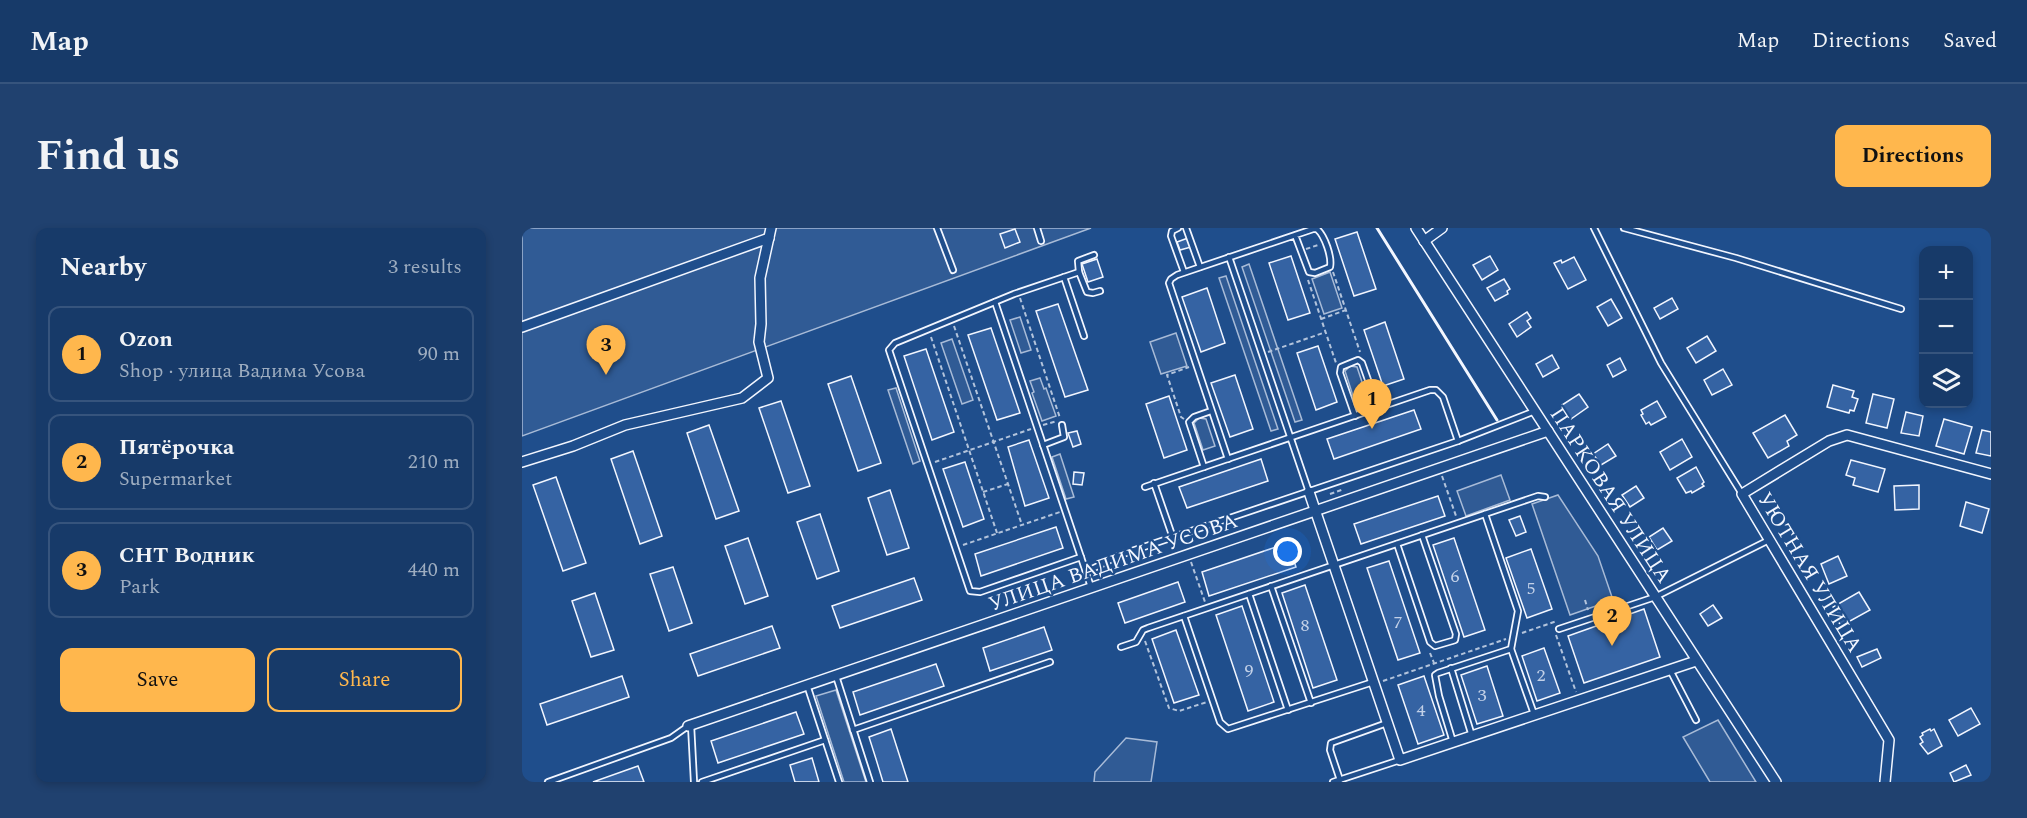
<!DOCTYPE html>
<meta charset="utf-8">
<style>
:root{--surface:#173a69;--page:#20416f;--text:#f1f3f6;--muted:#9eadc0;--line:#36547d;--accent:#ffb74d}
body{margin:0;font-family:Spectral,serif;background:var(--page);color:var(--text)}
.controls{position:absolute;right:18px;top:18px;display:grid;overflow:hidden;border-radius:12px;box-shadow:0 3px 9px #0003}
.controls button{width:54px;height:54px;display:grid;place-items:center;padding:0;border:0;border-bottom:2px solid var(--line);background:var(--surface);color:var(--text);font:30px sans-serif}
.you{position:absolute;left:766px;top:324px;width:21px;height:21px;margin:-15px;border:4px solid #fff;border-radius:50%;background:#1a73e8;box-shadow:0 0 0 9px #1a73e833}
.badge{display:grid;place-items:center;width:39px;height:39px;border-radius:50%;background:var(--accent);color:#111;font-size:20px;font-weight:700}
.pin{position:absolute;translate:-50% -50px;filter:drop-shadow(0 2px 3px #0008)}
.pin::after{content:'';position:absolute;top:32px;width:21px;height:18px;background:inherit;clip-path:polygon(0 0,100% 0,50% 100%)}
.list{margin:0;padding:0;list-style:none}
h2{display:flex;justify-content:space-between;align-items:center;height:78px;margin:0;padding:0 24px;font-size:26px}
h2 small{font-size:20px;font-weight:400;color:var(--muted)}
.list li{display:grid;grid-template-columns:39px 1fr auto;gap:18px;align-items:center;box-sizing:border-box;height:96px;margin:0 12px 12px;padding:0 12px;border:2px solid var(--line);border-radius:12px}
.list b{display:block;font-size:22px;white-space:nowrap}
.list p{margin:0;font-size:20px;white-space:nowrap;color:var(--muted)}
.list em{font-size:20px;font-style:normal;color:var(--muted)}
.actions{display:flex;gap:12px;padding:18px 24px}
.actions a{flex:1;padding:14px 0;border:2px solid var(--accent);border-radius:12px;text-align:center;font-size:21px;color:var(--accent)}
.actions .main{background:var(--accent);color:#111}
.icon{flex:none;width:33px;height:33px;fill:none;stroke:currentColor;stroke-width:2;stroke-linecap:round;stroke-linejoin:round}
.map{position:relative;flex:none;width:1469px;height:554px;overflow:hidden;border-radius:12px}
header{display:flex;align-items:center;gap:36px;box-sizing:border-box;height:84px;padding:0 30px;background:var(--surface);border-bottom:2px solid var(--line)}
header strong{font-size:28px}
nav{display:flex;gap:33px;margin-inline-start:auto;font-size:21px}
.intro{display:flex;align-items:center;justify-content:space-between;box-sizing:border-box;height:144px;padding:0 36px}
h1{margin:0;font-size:42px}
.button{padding:15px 27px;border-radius:12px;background:var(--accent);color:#111;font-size:21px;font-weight:700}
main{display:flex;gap:36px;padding:0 36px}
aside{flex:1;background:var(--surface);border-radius:12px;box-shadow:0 3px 9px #0003}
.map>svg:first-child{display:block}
</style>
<header>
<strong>Map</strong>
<nav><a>Map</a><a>Directions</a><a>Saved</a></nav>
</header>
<div class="intro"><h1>Find us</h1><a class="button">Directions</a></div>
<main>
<aside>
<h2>Nearby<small>3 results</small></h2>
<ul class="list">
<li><span class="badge">1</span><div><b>Ozon</b><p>Shop · улица Вадима Усова</p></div><em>90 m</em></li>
<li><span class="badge">2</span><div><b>Пятёрочка</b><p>Supermarket</p></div><em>210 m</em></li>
<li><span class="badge">3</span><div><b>СНТ Водник</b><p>Park</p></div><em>440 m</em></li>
</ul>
<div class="actions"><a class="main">Save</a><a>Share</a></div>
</aside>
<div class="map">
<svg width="1469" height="554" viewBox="0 0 1469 554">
<rect width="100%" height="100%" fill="#1f4e8c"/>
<g fill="#305b95" stroke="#a8bbd7" stroke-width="1.5">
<polygon points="0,0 569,0 0,208"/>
<polygon points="727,36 780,192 773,194 720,39"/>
<polygon points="808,44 820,80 802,86 790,51"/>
<polygon points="704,48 756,201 749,203 697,50"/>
<polygon points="498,89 509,122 499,125 488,92"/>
<polygon points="654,105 665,138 639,146 628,114"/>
<polygon points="430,111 451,172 440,176 419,115"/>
<polygon points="828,138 835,139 844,166 832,171 823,143"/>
<polygon points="518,150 522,161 524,160 534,188 520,193 510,165 512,164 508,153"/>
<polygon points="374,160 398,233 391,236 366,162"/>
<polygon points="677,190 684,191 693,218 681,222 672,195"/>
<polygon points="538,226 552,269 544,271 530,229"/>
<polygon points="979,247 988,272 944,288 935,263"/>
<polygon points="1036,267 1076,328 1091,372 1048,387 1010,276"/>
<polygon points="314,462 344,554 322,554 294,468"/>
<polygon points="1196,492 1234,554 1188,554 1161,509"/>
<polygon points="604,510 635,514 629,554 572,554 573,544"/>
</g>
<g fill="#3563a3" stroke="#f2f6ff" stroke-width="1.5">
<polygon points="493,1 498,14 483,20 478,6"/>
<polygon points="835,4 854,61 832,68 813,11"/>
<polygon points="666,10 669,19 658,22 655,14"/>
<polygon points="769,28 788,85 766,92 747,35"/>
<polygon points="968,28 976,42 960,52 951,37"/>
<polygon points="1052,29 1064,52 1046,61 1032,35 1039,32 1040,35"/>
<polygon points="575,31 581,49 566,54 560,36"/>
<polygon points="982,51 988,61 985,63 986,66 973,73 965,60"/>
<polygon points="685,60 703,115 679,124 660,69"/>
<polygon points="1150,70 1156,81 1138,91 1132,80"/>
<polygon points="1089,71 1100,90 1086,98 1075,79"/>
<polygon points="536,76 566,162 543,169 514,83"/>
<polygon points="1005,84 1009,90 1005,93 1009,99 995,109 987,96"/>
<polygon points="863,94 882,151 861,158 842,102"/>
<polygon points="469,100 498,185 475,192 446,107"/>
<polygon points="1185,108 1194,123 1174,135 1165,120"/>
<polygon points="796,118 815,174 794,182 775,125"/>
<polygon points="404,121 432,204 410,212 382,128"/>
<polygon points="1030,127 1037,140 1021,149 1014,136"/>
<polygon points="1098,130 1104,142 1091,149 1085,137"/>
<polygon points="1201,141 1210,157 1190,167 1182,152"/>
<polygon points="713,147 731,201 708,209 689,155"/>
<polygon points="329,148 359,235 336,243 306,156"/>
<polygon points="1311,157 1332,163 1330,169 1336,171 1332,183 1328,182 1327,185 1305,179"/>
<polygon points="1057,166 1066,179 1049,191 1040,177"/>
<polygon points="1351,166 1372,171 1365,200 1344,195"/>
<polygon points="647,168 665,222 642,230 624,176"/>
<polygon points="259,173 288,258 266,265 237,180"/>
<polygon points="1135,173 1144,189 1129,197 1127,194 1124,196 1119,187 1121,186 1119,182"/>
<polygon points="892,182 899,201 812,231 805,211"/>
<polygon points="1384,184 1401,188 1397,208 1379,205"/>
<polygon points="1263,187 1275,207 1265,213 1267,218 1246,230 1231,205"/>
<polygon points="1422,191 1450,199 1442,226 1414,218"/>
<polygon points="187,197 217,283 194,291 165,205"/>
<polygon points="1460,202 1469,204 1469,228 1454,225"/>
<polygon points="555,203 559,216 551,219 546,205"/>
<polygon points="1160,211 1170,229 1148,242 1138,224"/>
<polygon points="507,212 527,270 503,278 486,219"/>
<polygon points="1086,216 1094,228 1079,237 1071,226"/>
<polygon points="111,223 140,308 118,316 89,231"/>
<polygon points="739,231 746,253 665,280 657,259"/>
<polygon points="1329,232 1363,241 1356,264 1331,257 1333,250 1324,247"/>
<polygon points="443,234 462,291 441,299 421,241"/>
<polygon points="1174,239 1182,254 1180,256 1182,258 1170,265 1169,263 1164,265 1155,250"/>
<polygon points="552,244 562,245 560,257 551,256"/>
<polygon points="34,249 64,335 41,343 11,257"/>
<polygon points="1397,257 1397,281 1373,282 1372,258"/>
<polygon points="1114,258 1122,270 1108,279 1100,267"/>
<polygon points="368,262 387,320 365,327 346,270"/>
<polygon points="916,268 923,288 839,316 832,296"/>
<polygon points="1444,274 1467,281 1460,305 1438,298"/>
<polygon points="298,286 317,343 295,351 275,294"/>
<polygon points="998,288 1004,304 994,308 987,292"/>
<polygon points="534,299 541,320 459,348 453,326"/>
<polygon points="1141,300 1150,313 1135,322 1127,309"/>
<polygon points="226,310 246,368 223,376 203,318"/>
<polygon points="932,310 963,402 942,409 911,317"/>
<polygon points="766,315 774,339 687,368 680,344"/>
<polygon points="1009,321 1030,381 1005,390 984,330"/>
<polygon points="1316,328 1325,348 1307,356 1299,336"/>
<polygon points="867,333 898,425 876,432 845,340"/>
<polygon points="151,339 170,395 147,403 128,346"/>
<polygon points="392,350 400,372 318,400 310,378"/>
<polygon points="656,354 663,374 603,395 596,375"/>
<polygon points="783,357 815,452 791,460 760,365"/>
<polygon points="1337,364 1348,382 1319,398 1316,393 1319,391 1311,379"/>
<polygon points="73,365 92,422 69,429 50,373"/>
<polygon points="1191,377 1200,390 1186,398 1178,386"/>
<polygon points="720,378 752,474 726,483 694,387"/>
<polygon points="1122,381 1138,429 1062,455 1046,408"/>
<polygon points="250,398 258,420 176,448 168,426"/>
<polygon points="522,399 530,422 468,443 461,420"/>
<polygon points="654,402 677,467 652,475 630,411"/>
<polygon points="1022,420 1038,465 1015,473 1000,428"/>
<polygon points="1355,421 1359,430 1340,439 1335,429"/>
<polygon points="414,436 422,458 338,487 331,464"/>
<polygon points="965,438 981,488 955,496 939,447"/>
<polygon points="100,448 107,469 25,497 18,476"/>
<polygon points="902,448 922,507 896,516 876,457"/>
<polygon points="1449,480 1458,496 1436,508 1427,492"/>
<polygon points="274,484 282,506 196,535 189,513"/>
<polygon points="369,501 386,554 361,554 354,531 347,509"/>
<polygon points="1408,501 1409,503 1412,501 1420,518 1406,526 1398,516 1401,514 1398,509 1401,507 1400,505"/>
<polygon points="290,530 297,554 273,554 268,537"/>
<polygon points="1444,537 1449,547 1432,554 1428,545"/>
<polygon points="116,538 122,554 71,554"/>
</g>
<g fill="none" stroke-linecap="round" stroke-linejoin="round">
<defs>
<g id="lane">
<polyline points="415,0 431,42"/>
<polyline points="515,0 519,13"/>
<polyline points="656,0 650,3 649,8 662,44"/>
<polyline points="664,0 678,39"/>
<polyline points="1072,0 1139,135 1220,266"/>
<polyline points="1102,0 1214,30 1379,81"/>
<polyline points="707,29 787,264"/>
<polyline points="557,44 556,33 572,27"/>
<polyline points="542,49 562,108"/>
<polyline points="473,74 569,359"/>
<polyline points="833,188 818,145 819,139 836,132 840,135 856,180"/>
<polyline points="521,217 542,209 540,197"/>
<path d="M706 231 647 55 649 51 655 47 791 1H795C803 8 810 29 808 39L793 45 787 44 773 7"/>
<polyline points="682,239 667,194 672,189 689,183"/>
<polyline points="632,255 651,310"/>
<polyline points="623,259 908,162 914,162 921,169 936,213"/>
<polyline points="963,286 996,383 989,421 1012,486"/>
<polyline points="875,316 908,414 913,418 930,413 933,412 934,406 900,307"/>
<polyline points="559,329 458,364 448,363 367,122 373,115 492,66 557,44 565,64 571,65 578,63"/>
<polyline points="564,344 598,327 936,213 1013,183"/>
<polyline points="749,358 789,475"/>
<polyline points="727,366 766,482"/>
<polyline points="662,388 698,494 706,501 851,454"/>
<polyline points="1037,401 1133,369 1247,312"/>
<polyline points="599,419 614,414 621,402 626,400 1016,268 1023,269"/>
<polyline points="929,440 950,508"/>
<polyline points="1148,442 1174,492"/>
<polyline points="314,448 348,554"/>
<polyline points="285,457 317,554"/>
<polyline points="169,497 172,554"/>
<polyline points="331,502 528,434"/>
<polyline points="931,514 917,468 913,447 916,445 989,421"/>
<polyline points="818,552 808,522 809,515 865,495"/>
<polyline points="26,554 149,510 166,498"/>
<polyline points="180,554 303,512"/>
<polyline points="811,554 878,532"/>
</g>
<g id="street">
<polyline points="894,0 1254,554"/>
<polyline points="902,13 920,0"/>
<polyline points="0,99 247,10"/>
<polyline points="0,234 51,218 103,197 220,170 246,150 237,114 239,96 238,50 249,0"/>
<polyline points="787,264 878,532 1174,433"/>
<polyline points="166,498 1026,203"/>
<polyline points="1363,554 1367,512 1220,266 1307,213 1325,207 1469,246"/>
</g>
</defs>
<use href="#lane" stroke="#f2f6ff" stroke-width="8"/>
<use href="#street" stroke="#f2f6ff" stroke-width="12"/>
<g stroke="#b3c4dc" stroke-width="2" stroke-dasharray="4.5 3" stroke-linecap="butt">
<polyline points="784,21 796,17"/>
<polyline points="811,44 838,124"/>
<polyline points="786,52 814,135"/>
<polyline points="498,70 538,190"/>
<polyline points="799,91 824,82"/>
<polyline points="432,98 500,297"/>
<polyline points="409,109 475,305"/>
<polyline points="746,124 804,104"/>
<polyline points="662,191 659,189 645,147 667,139"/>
<polyline points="521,197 535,193"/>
<polyline points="413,234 509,201"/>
<polyline points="920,248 934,288"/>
<polyline points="461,264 486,256"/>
<polyline points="808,266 822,261"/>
<polyline points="441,317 538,284"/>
<polyline points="669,334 683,374"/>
<polyline points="1063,372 1066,382"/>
<polyline points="1000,405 1035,393"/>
<polyline points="1034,407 1054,464"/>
<polyline points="623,413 647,480 657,483 685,474"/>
<polyline points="908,425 912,435"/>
<polyline points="861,453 984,411"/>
</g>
<use href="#lane" stroke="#1f4e8c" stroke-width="4.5"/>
<use href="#street" stroke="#1f4e8c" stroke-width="9"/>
<polyline stroke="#f2f6ff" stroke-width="3" points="855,0 975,192"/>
</g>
<g text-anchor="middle" stroke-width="4.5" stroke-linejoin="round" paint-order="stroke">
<g font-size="18" fill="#c3d1e8">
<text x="933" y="354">6</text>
<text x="1009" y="366">5</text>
<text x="876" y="400">7</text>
<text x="783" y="403">8</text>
<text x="727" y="448">9</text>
<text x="1019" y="453">2</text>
<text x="960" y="473">3</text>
<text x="899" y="488">4</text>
</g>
<g font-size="21" fill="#f2f6ff" stroke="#1f4e8c">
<text transform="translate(1089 267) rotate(57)" y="7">ПАРКОВАЯ УЛИЦА</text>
<text transform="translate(591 334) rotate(-19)" y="7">УЛИЦА ВАДИМА УСОВА</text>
<text transform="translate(1288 344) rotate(59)" y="7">УЮТНАЯ УЛИЦА</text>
</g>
</g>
</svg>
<div class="controls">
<button>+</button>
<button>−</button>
<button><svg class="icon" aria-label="layers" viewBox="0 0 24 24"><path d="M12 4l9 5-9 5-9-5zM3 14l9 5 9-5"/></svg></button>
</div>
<div class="you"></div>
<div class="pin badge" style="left:850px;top:201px">1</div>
<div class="pin badge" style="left:1090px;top:418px">2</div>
<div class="pin badge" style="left:84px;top:147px">3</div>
</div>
</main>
